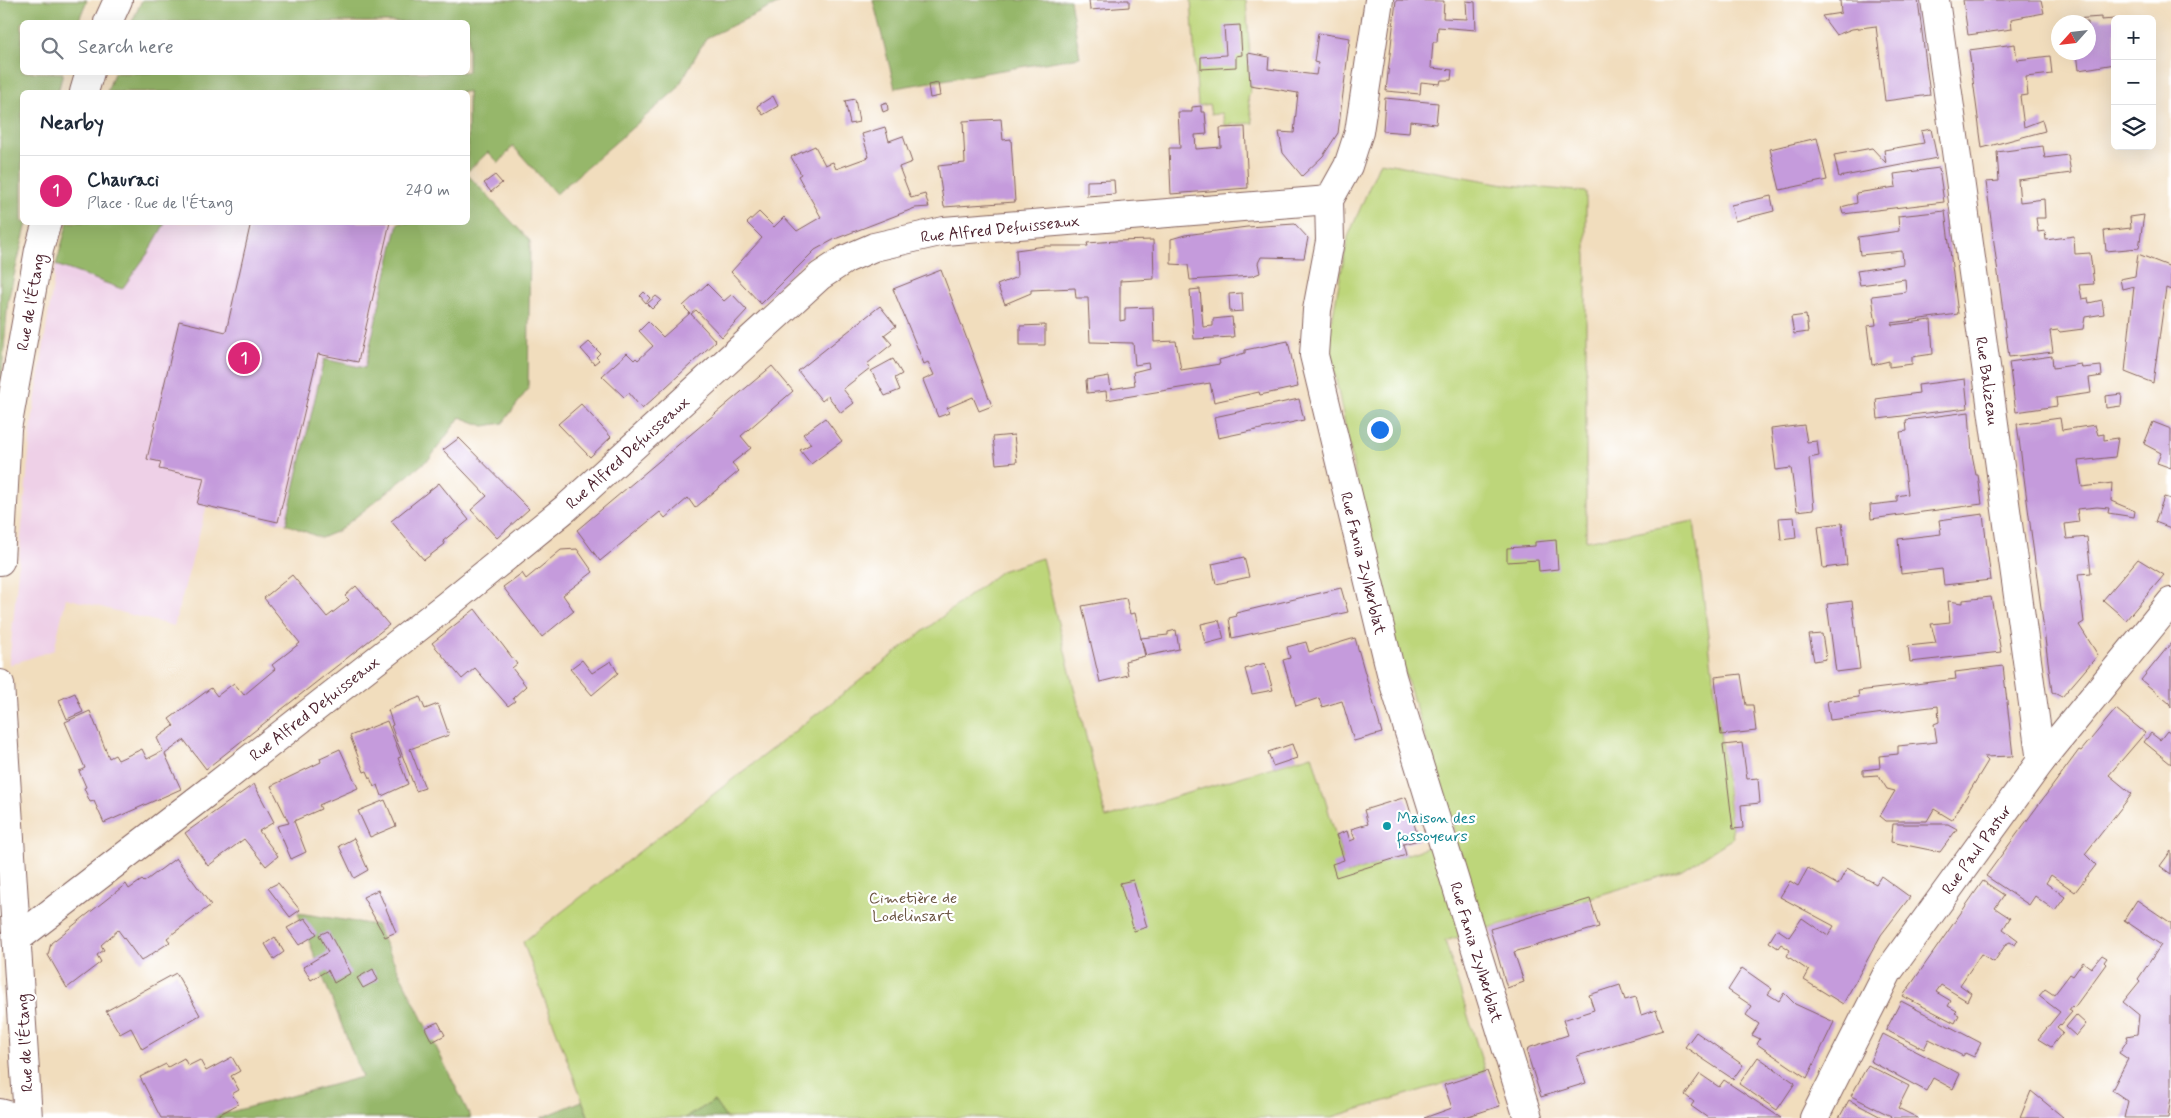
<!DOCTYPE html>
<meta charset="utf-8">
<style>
:root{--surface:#fff;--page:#f6f6f7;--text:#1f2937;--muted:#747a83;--line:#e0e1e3;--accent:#db2777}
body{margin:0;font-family:Mynerve,sans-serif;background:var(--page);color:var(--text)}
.controls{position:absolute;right:15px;top:15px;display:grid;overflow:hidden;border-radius:8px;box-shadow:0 5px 20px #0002}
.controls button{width:45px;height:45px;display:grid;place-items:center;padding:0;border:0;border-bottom:1px solid var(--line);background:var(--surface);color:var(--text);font:25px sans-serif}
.compass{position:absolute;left:2051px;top:15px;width:45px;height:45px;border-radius:50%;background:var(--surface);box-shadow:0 5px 20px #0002;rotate:243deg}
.you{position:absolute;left:1379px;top:429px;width:18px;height:18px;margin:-12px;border:4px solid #fff;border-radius:50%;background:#1a73e8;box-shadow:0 0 0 8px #1a73e833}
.badge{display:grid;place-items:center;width:32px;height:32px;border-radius:50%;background:var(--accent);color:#fff;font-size:16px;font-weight:700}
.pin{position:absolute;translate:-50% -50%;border:2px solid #fff;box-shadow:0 1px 5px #0006}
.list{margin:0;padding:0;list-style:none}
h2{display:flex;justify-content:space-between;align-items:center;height:65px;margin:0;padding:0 20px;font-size:21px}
h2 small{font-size:16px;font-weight:400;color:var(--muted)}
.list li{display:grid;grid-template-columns:32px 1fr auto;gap:15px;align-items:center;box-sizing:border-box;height:70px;padding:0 20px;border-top:1px solid var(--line)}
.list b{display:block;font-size:19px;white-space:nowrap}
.list p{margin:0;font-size:16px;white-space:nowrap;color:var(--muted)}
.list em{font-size:16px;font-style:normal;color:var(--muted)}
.icon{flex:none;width:28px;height:28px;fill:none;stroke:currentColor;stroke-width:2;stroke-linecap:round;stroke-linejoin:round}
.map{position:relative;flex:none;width:2171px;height:1118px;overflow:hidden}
.search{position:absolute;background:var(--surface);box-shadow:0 5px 20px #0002;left:20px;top:20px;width:450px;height:55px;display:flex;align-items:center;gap:12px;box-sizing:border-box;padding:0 18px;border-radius:8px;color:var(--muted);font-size:19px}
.panel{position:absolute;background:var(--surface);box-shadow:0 5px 20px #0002;left:20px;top:90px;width:450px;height:135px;border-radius:8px}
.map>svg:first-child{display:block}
</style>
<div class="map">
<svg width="2171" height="1118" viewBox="0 0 2171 1118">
<rect width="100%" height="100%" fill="#fff"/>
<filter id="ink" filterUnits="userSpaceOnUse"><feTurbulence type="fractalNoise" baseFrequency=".02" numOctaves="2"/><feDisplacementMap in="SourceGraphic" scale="10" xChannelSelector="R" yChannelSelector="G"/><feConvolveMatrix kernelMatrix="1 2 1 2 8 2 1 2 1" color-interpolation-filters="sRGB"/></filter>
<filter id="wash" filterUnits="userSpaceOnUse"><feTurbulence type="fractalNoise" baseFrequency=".0096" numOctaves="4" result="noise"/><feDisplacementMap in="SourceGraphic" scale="20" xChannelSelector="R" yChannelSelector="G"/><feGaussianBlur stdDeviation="1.12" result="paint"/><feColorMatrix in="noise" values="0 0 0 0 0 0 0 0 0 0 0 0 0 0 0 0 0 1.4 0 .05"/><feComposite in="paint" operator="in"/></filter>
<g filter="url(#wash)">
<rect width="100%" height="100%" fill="#f1ddbd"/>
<polygon fill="#eed0e7" points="165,223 398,223 365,369 324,360 286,524 207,505 174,626 66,598 54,650 9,665 32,422 56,265 122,289 148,253"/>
<g fill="#bdd67a" stroke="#847a52">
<polygon points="1191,0 1246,0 1252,85 1248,99 1253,123 1225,125 1222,113 1211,115 1209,104 1198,106"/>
<polygon points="1380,162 1510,185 1586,192 1586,541 1694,521 1733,838 1683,870 1445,941 1485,1071 1329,1118 726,1118 714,1101 685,1118 589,1118 523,942 1001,571 1042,558 1106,818 1312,755 1347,874 1457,838 1398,651 1373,562 1328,341 1348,237"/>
</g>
<g fill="#96b76a" stroke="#706b4a">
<polygon points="0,0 87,0 78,22 22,22 22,72 63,73 58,92 22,92 22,222 27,223 8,300 0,397"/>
<polygon points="142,0 786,0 706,38 677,89 556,194 513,146 499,163 488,152 468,171 468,92 107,92 114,73 468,72 468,22 132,22"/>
<polygon points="873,0 1070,0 1080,57 895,88"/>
<polygon points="468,175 530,241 528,389 503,423 484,426 460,417 430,458 338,531 321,538 286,524 324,359 365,368 398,223 468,222"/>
<polygon points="68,222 165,222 165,223 148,253 122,289 56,265"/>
<polygon points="298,913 376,925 471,1118 208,1118 362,1077"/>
<polygon points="582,1101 589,1118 541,1118"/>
<polygon points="714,1101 726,1118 685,1118"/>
</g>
<g id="blocks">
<g fill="#c59bdc">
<polygon points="1089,0 1129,0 1129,7 1090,10"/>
<polygon points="1396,0 1444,1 1443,18 1467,19 1466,1 1475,2 1476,30 1438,27 1437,42 1433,42 1431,68 1452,70 1451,80 1441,80 1440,84 1421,82 1420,94 1386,91"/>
<polygon points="1840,0 1918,0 1930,95 1885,101 1876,26 1852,29 1836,35 1822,16 1841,13"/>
<polygon points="1963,0 2041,0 2044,13 2011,19 2012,29 1968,35"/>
<polygon points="2101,17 2101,20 2115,19 2115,64 2079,70 2077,52 2088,52 2088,22 2075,22 2074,19"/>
<polygon points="1240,25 1242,55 1236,56 1236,67 1201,69 1201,57 1226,55 1224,26"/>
<polygon points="1318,33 1350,38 1338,133 1323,156 1302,176 1283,153 1279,132 1294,133 1298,93 1250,85 1248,53 1269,57 1268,69 1316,75 1318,63 1314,62"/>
<polygon points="2015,44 2017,60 2050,56 2052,74 2026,77 2028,95 2020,96 2024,127 2042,120 2045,131 1982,148 1969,50"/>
<polygon points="938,83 940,96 930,98 928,85"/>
<polygon points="773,96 778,106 763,115 757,106"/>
<polygon points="1385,98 1438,103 1436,124 1410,121 1409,133 1383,131"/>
<polygon points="855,99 859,122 850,124 845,101"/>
<polygon points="887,102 888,110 883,112 881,104"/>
<polygon points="1201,106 1201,112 1205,112 1207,134 1195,135 1196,149 1221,147 1220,128 1245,127 1248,188 1171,194 1169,148 1180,148 1178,112 1192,112 1192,107"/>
<polygon points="1001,119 1003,140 1011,139 1015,202 944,207 938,166 965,163 963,121"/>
<polygon points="885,127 889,141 903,136 912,162 899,167 911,198 925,194 929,207 915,208 892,217 835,239 815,250 761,304 731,272 762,238 747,223 759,212 774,227 784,217 797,231 821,217 798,176 801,174 791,157 815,146 825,165 833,162 836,169 869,157 862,134"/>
<polygon points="1931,129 1937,158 1839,177 1834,155 1872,148 1886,163 1884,150 1924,143 1921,131"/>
<polygon points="1817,138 1827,180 1780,190 1770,149"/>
<polygon points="2043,146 2045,158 2068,155 2071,173 2018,180 2020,202 2044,199 2045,218 2036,218 2038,232 2045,231 2046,240 2074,236 2075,254 2090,253 2094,284 2079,285 2082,299 2088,298 2089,303 2102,300 2104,314 2085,317 2083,329 2060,332 2058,330 2050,331 2053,352 2009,357 1986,182 1999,181 1997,152"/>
<polygon points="1939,168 1944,202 1843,214 1841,207 1857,203 1856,193 1896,187 1894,174"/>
<polygon points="495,175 502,183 491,192 484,183"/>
<polygon points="1114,180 1115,194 1087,196 1087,181"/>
<polygon points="1771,196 1774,211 1735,221 1731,205"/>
<polygon points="1945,211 1958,314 1891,323 1892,325 1931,320 1933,354 1912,357 1912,364 1889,367 1889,361 1872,365 1867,326 1876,325 1872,296 1906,292 1905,279 1860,285 1857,271 1903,264 1902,251 1860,255 1858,237 1899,231 1898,216"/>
<polygon points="2144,215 2139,248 2106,251 2104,231 2131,228 2130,217"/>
<polygon points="251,222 390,222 358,362 318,354 278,522 197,504 204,478 159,469 161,462 147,459 179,321 226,332"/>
<polygon points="1295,224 1308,238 1304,258 1261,257 1258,263 1260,273 1252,276 1190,280 1188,265 1171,264 1171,239 1185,235 1247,227"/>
<polygon points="1153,240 1154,279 1120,281 1120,321 1125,320 1125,308 1153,307 1154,342 1176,341 1181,370 1220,364 1219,360 1245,353 1245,350 1288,341 1298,387 1260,395 1259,392 1214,402 1210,383 1107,400 1106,391 1087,393 1086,380 1109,376 1111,389 1135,385 1133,372 1149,368 1148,363 1135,365 1133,343 1090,342 1088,298 1076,298 1075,288 1031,290 1031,293 1005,304 997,285 1017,277 1016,250 1045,246 1088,246 1087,243 1116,241"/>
<polygon points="2138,254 2171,267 2171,290 2166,288 2153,383 2125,372 2134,286 2122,289 2120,279 2135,276"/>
<polygon points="941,270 992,406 979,411 973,397 947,408 949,413 938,417 923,380 934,375 928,362 924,364 893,289"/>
<polygon points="707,284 724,301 732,294 747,310 722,337 696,310 691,314 716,341 642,409 629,393 624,397 602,376 627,353 634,360 636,358 638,360 653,346 639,331 648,322 663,337 690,313 683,306"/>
<polygon points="1200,289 1203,327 1213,326 1213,319 1232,317 1234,337 1194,339 1190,290"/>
<polygon points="644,292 650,298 646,303 640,296"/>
<polygon points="1242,293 1243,311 1230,312 1229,294"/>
<polygon points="656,296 661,300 652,309 647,304"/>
<polygon points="880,306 896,326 884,335 892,344 867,364 870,368 843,389 854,403 841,413 828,396 822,401 798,371"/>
<polygon points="1806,315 1808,332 1794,334 1791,317"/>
<polygon points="1045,325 1045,345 1020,345 1020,326"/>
<polygon points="589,342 600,353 596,357 599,360 594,364 581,349"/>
<polygon points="2052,356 2053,368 2081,364 2082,368 2101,366 2102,376 2089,378 2091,393 2056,398 2057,406 2016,412 2009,362"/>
<polygon points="893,359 902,374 895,378 900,390 885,396 871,371"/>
<polygon points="772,366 793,391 741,436 751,448 732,463 739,471 695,508 688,498 665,518 660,512 600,561 577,530"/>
<polygon points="1965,379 1968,408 1878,419 1876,399 1919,393 1918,385"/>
<polygon points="2122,394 2121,406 2106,408 2105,396"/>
<polygon points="1299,399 1304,420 1218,438 1214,417"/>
<polygon points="581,404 611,437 590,457 558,424"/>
<polygon points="1969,412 1972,454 1976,475 1978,475 1982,504 1871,519 1870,505 1897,502 1897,496 1908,494 1900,432 1907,431 1906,420"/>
<polygon points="825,418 842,441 811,464 800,450 811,444 803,434"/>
<polygon points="2060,418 2062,430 2095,425 2098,435 2104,434 2104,440 2118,438 2115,457 2078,461 2082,487 2112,483 2111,501 2135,511 2134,517 2108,513 2109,508 2097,507 2077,509 2079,522 2065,524 2067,539 2087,537 2091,573 2078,574 2084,622 2079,625 2098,655 2062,697 2052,692 2017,424"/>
<polygon points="2153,422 2171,429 2171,468 2157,463 2161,453 2144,444"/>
<polygon points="1804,425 1807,442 1817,441 1819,456 1809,458 1814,509 1797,511 1791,468 1776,470 1771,429"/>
<polygon points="1014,435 1017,462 996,464 993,437"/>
<polygon points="459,438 529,509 497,538 471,510 487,496 443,450"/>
<polygon points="439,483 469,520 443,541 445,544 424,560 391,521"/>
<polygon points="2164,497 2171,499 2171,528 2155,522"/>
<polygon points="1983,514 1991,580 1944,585 1942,569 1901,574 1898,539 1941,534 1939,520"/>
<polygon points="1794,517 1796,538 1781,540 1779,518"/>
<polygon points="1842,523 1847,565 1823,568 1818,526"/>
<polygon points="1556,540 1558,569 1539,571 1538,560 1507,562 1507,548 1535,546 1535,542"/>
<polygon points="577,549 593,572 563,595 574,611 542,637 503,587 522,573 526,579 561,550"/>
<polygon points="1244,557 1249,577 1216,584 1212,564"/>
<polygon points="2138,559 2164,575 2126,620 2103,600"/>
<polygon points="292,575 327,617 349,600 345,596 356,586 389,625 206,769 184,740 165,754 181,789 104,823 94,801 90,802 84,788 86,787 79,771 85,768 65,722 90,711 109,758 115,755 118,760 142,749 147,759 163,751 157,738 174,726 169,719 211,688 217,696 234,683 244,695 275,669 272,665 300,643 264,598"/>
<polygon points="1341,588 1348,612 1232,638 1229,618 1237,616 1236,613"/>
<polygon points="1991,597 2001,652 1910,662 1908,646 1936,643 1931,624 1950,622 1948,601 1963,603 1963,600"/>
<polygon points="1126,598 1130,614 1135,613 1145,656 1125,661 1128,675 1100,682 1082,606"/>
<polygon points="1852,601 1860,669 1836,672 1827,604"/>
<polygon points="475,609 517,664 512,668 526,686 513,698 515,701 508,706 475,668 462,679 432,643"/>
<polygon points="1219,620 1224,639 1205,644 1201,624"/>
<polygon points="1176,630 1179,649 1146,656 1141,638 1168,635 1168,632"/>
<polygon points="1822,634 1826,659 1814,661 1809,635"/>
<polygon points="1355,638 1382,733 1354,741 1342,701 1322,707 1319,698 1296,706 1283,660 1290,658 1287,647 1306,642 1309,652"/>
<polygon points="2171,643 2171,708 2169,703 2141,680"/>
<polygon points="582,660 592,673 611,661 618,673 592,695 570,669"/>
<polygon points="1265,663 1273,690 1252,694 1245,669"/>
<polygon points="2003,666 2013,756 1984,757 1988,761 1952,820 1934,809 1927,821 1886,821 1880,816 1895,791 1887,789 1878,775 1863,776 1863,770 1880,768 1879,756 1898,754 1898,746 1937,742 1934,724 1939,722 1938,706 1830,720 1827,701 1859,697 1858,691 1956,679 1955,672"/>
<polygon points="1741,674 1746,705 1753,705 1756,731 1721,735 1715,677"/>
<polygon points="75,693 83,712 67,719 59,700"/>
<polygon points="420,697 425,709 438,704 449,735 410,749 425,788 416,791 391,726 393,725 388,710"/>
<polygon points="2116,709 2145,733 2109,775 2132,794 2085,854 2096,865 2075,892 2051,875 2046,883 2065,897 2055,911 2035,896 2029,905 1986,876 2079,750 2081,751"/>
<polygon points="387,721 401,757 398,758 408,784 382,796 378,785 374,787 367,771 364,772 350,736"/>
<polygon points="2167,731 2171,734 2171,764 2144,742 2151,733 2160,740"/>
<polygon points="1742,743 1747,779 1758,778 1760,803 1741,805 1743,828 1733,829 1723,745"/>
<polygon points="1292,744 1297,758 1273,766 1268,752"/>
<polygon points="340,749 358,788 319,805 321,809 294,821 306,852 291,859 277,826 289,823 271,786 321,762 320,758"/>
<polygon points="254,784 274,822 259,831 278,856 266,866 244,839 208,866 185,833"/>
<polygon points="1406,797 1419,840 1403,844 1406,855 1336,877 1332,864 1344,860 1336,835 1347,831 1350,841 1355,839 1351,829 1368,824 1364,810"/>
<polygon points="385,800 396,826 370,837 358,811"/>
<polygon points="1893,824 1948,824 1957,829 1940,852 1891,842"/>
<polygon points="354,838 368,870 354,878 339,846"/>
<polygon points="2171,851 2171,874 2160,866"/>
<polygon points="176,858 211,905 167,938 170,942 141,961 118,930 101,945 104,950 97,955 101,962 67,988 48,955 51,943 126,884 129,889 142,880 144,882"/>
<polygon points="1808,868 1838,885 1847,868 1876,884 1881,876 1910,897 1881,935 1843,1004 1804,980 1809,971 1787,956 1790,950 1781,944 1778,948 1769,942 1777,929 1789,937 1802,918 1828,936 1834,926 1780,897 1790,881 1798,886"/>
<polygon points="1133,880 1147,927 1134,931 1120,883"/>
<polygon points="1983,881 2004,895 1995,908 2010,918 2003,929 2018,940 2015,945 2010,942 2006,944 1994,962 1981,954 1960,985 1971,993 1967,1001 1941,985 1936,992 1951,1001 1948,1006 1957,1011 1955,1013 1959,1015 1955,1023 1903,996"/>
<polygon points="278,883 300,910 290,917 268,888"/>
<polygon points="378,890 396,932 385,937 363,897"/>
<polygon points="1590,899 1599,927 1514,952 1524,982 1507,988 1490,929"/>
<polygon points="2137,900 2171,923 2171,1097 2168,1118 2124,1118 2128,1101 2112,1090 2128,1059 2119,1053 2128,1039 2127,1036 2137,1034 2139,1015 2123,1002 2140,981 2138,979 2161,945 2124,920"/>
<polygon points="305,918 317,934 299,945 287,928"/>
<polygon points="328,931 351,973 334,983 328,970 311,980 303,967 328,952 319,935"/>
<polygon points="275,937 284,952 274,959 265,944"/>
<polygon points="2102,955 2107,958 2104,962 2106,964 2074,1008 2072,1006 2069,1010 2072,1012 2061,1025 2060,1024 2057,1027 2063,1032 2051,1047 2038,1039 2060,1012 2039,996 2045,989 2054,995 2070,974 2073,976 2083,962 2091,968"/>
<polygon points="1742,968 1772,989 1768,994 1779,1001 1784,993 1795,1004 1834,1022 1807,1078 1757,1044 1760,1039 1752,1035 1759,1024 1746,1015 1752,1006 1728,990"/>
<polygon points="373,969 378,980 363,988 357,978"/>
<polygon points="176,973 200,1015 142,1049 131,1028 120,1034 106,1011"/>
<polygon points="1620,985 1625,1000 1636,997 1641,1015 1656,1010 1663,1030 1577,1056 1586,1083 1541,1097 1527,1053 1528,1048 1568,1035 1563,1020 1594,1010 1589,995"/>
<polygon points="1901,1001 1981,1043 1974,1057 1965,1053 1963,1056 1929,1039 1924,1049 1886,1030"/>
<polygon points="2076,1015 2086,1024 2076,1036 2066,1027"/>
<polygon points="438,1022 445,1035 432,1042 425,1028"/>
<polygon points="1696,1032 1743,1065 1733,1079 1685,1047"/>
<polygon points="1883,1034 1960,1074 1953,1089 1933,1078 1926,1091 1870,1061"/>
<polygon points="232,1057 240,1071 231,1076 239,1090 232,1094 238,1104 213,1118 161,1118 140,1077 166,1064 168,1067 184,1058 188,1066 200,1060 206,1071"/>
<polygon points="1758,1057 1795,1083 1777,1110 1739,1084"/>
<polygon points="1868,1065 1909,1086 1898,1108 1918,1118 1890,1118 1891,1116 1851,1096"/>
<polygon points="1487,1071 1500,1106 1462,1118 1424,1118 1452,1108 1444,1085"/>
<polygon points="1700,1074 1719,1087 1724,1080 1781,1118 1708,1118 1691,1106 1694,1102 1685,1095"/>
<polygon points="2031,1091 2063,1117 2062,1118 2020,1118"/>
<polygon points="1849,1100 1883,1118 1839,1118"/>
</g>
</g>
</g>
<g filter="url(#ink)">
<use href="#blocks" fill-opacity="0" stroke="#84625e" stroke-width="1"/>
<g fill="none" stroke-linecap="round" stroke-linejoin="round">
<defs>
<g id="minor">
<polyline points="1379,0 1359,132 1348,166 1329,200 1330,241 1317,310 1314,355 1392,677 1528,1118"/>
<polyline points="1935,0 2041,761"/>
<polyline points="108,22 118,0"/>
<polyline points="84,92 90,72"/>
<polyline points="0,561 7,429 39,250 47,222"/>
<polyline points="0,684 28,1118"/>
<polyline points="18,938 200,798 447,605 566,508 820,276 846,259 874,247 944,231 1329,200"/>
<polyline points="0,1113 19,1118"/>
<polyline points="1814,1118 1888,972 2041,761 2171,602"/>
</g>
</defs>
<use href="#minor" stroke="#84625e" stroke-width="30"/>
<use href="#minor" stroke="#fff" stroke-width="28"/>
</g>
</g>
<circle fill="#0f9aa8" stroke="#fff" stroke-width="2" cx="1387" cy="826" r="5"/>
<g text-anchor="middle" stroke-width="4.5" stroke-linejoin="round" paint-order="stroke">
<g font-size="16" fill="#4a1f2b" stroke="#fff">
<text transform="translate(1000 228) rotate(-6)" y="6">Rue Alfred Defuisseaux</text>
<text transform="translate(30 302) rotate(-80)" y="6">Rue de l'Étang</text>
<text transform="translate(1988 381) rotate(82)" y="6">Rue Balizeau</text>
<text transform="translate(627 452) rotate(-42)" y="6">Rue Alfred Defuisseaux</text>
<text transform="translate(1364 563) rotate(76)" y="6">Rue Fania Zylberblat</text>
<text transform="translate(314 708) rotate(-38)" y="6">Rue Alfred Defuisseaux</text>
<text transform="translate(1976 849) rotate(-54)" y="6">Rue Paul Pastur</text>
<text transform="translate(1477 952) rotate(73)" y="6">Rue Fania Zylberblat</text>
<text transform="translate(24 1043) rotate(-93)" y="6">Rue de l'Étang</text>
</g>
<g font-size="16" fill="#0d838f" stroke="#fff" text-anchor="start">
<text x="1397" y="823">Maison des<tspan x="1397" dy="18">fossoyeurs</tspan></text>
</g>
<g font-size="16" fill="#6c5643" stroke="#fff">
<text x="913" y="903">Cimetière de<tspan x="913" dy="18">Lodelinsart</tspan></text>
</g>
</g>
</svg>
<div class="controls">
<button>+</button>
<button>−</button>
<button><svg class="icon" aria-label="layers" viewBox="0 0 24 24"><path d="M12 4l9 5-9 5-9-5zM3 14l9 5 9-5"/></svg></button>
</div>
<svg class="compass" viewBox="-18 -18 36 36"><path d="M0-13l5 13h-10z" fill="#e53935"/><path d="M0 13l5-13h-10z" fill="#747a83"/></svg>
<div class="you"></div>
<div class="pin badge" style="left:244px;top:358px">1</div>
<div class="search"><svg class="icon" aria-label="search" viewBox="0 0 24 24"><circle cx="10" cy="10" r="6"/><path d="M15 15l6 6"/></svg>Search here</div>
<section class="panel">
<h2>Nearby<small></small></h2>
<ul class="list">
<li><span class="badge">1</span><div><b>Chauraci</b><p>Place · Rue de l'Étang</p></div><em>240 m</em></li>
</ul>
</section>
</div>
